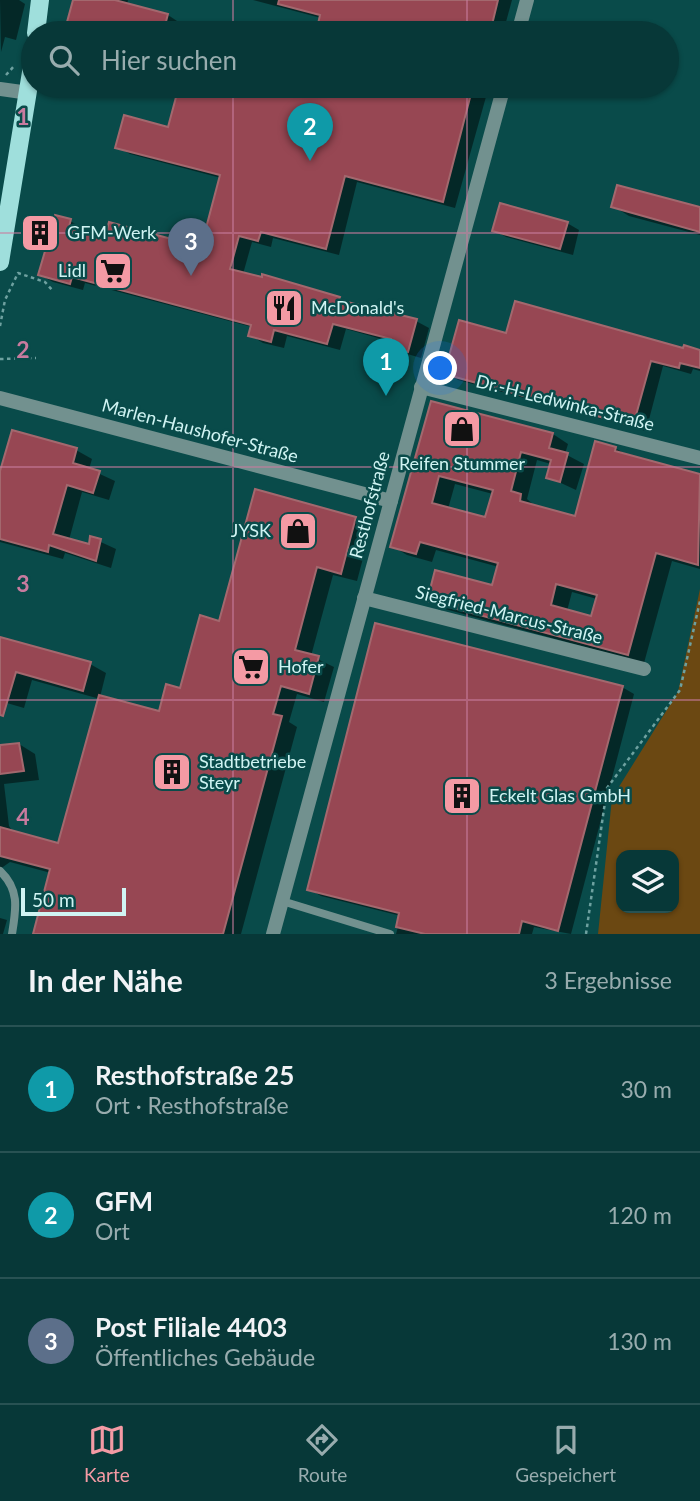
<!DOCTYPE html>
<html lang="de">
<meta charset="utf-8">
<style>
:root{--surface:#073838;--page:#103f40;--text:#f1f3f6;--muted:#98acae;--line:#285253;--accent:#f49aa4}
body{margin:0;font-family:Lato,sans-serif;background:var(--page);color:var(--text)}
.controls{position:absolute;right:21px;bottom:21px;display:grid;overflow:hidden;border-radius:14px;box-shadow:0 2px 5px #0004}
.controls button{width:63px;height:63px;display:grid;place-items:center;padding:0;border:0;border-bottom:2px solid var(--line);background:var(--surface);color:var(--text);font:35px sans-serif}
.scale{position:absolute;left:21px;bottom:18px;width:105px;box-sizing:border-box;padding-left:7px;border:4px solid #d0f4f3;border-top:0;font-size:19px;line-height:24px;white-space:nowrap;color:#d0f4f3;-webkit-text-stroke:5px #094b4a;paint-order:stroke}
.you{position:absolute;left:441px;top:369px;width:24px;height:24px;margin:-18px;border:5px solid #fff;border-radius:50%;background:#1a73e8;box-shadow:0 0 0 10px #1a73e833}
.badge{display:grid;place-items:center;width:46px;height:46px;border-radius:50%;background:var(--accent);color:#fff;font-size:23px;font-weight:700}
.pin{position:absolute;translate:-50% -58px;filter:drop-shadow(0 2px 4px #0008)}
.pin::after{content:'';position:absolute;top:37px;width:24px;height:21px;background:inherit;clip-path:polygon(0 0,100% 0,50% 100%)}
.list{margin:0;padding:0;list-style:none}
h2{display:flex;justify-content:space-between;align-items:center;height:91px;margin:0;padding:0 28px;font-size:30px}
h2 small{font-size:23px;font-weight:400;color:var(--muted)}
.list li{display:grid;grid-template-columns:46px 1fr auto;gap:21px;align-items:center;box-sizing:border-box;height:126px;padding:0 28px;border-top:2px solid var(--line)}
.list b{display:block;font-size:26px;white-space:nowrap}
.list p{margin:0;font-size:23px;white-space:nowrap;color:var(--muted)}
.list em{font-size:23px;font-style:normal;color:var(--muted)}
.icon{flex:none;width:38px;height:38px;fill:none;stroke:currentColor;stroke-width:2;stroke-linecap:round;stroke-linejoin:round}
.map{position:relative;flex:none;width:700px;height:934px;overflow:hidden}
.search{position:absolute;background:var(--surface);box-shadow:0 2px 5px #0004;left:21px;right:21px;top:21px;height:77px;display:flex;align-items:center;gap:18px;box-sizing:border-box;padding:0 24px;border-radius:38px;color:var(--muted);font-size:26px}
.sheet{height:469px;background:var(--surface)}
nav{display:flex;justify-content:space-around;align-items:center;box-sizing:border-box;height:98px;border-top:2px solid var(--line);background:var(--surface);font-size:19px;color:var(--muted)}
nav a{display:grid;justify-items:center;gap:4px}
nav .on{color:var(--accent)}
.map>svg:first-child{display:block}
</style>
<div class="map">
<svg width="700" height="934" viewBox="0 0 700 934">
<rect width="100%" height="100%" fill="#094b4a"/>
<path fill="#6b4812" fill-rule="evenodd" d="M700 589V934H598L612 798 678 692ZM674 855V908H621V855Z"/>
<g fill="#0007" fill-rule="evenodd">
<polygon points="0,0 19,0 25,4 16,40 5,37 1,52"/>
<polygon points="74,0 128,0 127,5 168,15 180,23 177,33 66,33"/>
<polygon points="253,0 512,0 503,33 317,33 321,18"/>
<polygon points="195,29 210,33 194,33"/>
<polygon points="79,86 110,86 108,93"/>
<polygon points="181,86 489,86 455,208 357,182 339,255 273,238 271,247 252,242 243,274 416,321 429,328 421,358 404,353 391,346 392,342 346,329 340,350 287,336 284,348 263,343 250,335 252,327 85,283 83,290 53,282 40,275 49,243 38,237 70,221 83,228 82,232 107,238 202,249 221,178 130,154 117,147 169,129"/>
<polygon points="613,206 700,209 700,235 629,216"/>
<polygon points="567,223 579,230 573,255 506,237 494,230"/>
<polygon points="572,320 700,352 700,371 693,369 691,374 663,366 646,431 458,380 446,373 507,335"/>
<path d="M432 403 553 434 568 444 565 454 584 464 576 490 548 477 551 464 537 460 527 499 536 507 576 518 615 448 632 458 700 476V569L672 561 644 663 445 609 429 600 493 588 499 567 436 550 432 562 407 555 392 546ZM455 484 493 494 486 520 448 509ZM572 592 597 599 592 618 567 611Z"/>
<polygon points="76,450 92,459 89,469 115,481 109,500 82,492 69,540 90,546 92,538 116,549 111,568 65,553 63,559 0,542 0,477"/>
<polygon points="256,491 356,519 371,528 357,581 333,575 311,656 334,667 324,702 297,694 289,722 297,727 241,934 35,934 51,873 10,862 0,869 0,747 19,744 35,754 39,780 4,784 9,826 13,832 59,845 100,699 32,680 24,708 0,701 0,639 90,664 106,673 100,697 160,713 181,690 220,623"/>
<polygon points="622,687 634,694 571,934 534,927 532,934 396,934 401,916 321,896 309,889"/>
<polygon points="0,918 7,920 3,934 0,934"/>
</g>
<g fill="#974753" stroke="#a3686e" stroke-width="2" fill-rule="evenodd">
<polygon points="73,0 115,0 168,14 163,33 64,33"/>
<polygon points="279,0 498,0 490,33 316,33 320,15 278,4"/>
<polygon points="179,86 473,86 443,202 345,176 326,249 261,232 258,241 239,236 230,269 262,277 262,274 340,297 339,300 417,319 408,352 389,347 391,339 333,324 327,344 274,330 271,342 248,336 251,325 72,277 70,284 38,275 48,241 36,238 39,226 51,229 55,215 71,219 69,227 105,236 109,222 201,247 220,175 115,148 124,115 168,127"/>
<polygon points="617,185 700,207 700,232 611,207"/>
<polygon points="500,203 568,222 560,249 492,231"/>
<polygon points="515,301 683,348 684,345 700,350 700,368 680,363 679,368 651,361 633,426 444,374 459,320 506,333"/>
<path d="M431 401 553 433 549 448 568 453 560 482 546 478 551 460 521 452 511 491 521 494 520 501 575 516 595 441 616 447 615 451 700 474 698 565 656 553 628 655 427 601 435 570 492 585 498 563 420 542 416 554 390 547ZM439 476 493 490 485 517 432 503ZM556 584 597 595 591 616 551 605Z"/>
<polygon points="12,430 77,448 73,463 100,471 93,493 67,485 53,534 89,544 90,536 101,539 96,561 49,545 48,552 0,539 0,471"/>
<polygon points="255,489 356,517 341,574 317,567 295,650 319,656 309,694 281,686 273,714 282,716 223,934 33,934 50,869 0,856 0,827 58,843 99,695 159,711 166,684 180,688 200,615 219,621"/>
<polygon points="375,623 623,686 558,931 522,921 519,934 425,934 396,927 399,913 307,890"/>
<polygon points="0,637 91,662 83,691 16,672 3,716 0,715"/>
<polygon points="19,743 24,771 0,774 0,745"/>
</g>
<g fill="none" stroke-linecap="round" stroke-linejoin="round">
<g stroke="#6ea1a0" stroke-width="2.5" stroke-dasharray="3.5 3.5" stroke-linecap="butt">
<polyline points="6,75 15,65"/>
<polyline points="0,326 5,300 18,273 45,282 53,291"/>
<polyline points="0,359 36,358"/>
<polyline points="586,934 607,788 680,690 700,601"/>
</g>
<g stroke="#72918f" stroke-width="8">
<path d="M0 871C20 890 16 909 12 934"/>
<polyline points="282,901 390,934"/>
</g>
<g stroke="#72918f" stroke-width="14">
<polyline points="518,33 527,0"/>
<polyline points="0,89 29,93"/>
<polyline points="421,387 700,458"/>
<polyline points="0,398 391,501"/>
<polyline points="364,598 644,669"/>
<polyline points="273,934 504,86"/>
</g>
<g stroke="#9fdfdc" stroke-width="18">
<polyline points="36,33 40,0"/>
<polyline points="0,262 33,60"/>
</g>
</g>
<path fill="none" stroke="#c87b9f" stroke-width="2" stroke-opacity="0.55" d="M233 0V33M467 0V33M233 86V934M467 86V934M0 233H700M0 467H700M0 700H700"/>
<defs>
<symbol id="building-square" viewBox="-11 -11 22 22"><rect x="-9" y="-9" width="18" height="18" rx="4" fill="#f49aa4" stroke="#094b4a"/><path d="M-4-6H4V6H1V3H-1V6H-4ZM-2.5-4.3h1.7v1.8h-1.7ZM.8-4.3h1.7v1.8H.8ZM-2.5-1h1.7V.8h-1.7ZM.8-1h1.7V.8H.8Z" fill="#111"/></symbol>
<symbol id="supermarket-square" viewBox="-11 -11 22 22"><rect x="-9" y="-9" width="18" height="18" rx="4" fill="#f49aa4" stroke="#094b4a"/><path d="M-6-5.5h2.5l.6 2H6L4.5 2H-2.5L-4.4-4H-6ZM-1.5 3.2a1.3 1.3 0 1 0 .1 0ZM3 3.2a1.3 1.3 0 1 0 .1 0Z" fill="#111"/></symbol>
<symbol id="restaurant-square" viewBox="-11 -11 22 22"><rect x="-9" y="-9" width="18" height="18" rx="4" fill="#f49aa4" stroke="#094b4a"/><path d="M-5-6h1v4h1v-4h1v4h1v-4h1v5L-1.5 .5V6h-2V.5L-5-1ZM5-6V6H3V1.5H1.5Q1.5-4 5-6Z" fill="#111"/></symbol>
<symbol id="shop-square" viewBox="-11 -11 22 22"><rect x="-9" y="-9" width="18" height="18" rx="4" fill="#f49aa4" stroke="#094b4a"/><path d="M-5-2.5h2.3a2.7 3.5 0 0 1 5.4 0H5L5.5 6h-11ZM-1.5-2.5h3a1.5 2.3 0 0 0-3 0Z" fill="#111"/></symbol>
</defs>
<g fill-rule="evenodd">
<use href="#building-square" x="18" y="211" width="44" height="44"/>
<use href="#supermarket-square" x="91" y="249" width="44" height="44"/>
<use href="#restaurant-square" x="262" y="286" width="44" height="44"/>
<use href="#shop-square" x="440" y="407" width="44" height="44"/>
<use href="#shop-square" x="276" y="509" width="44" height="44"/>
<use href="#supermarket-square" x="229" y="645" width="44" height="44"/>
<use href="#building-square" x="150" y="750" width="44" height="44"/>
<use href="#building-square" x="440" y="774" width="44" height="44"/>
</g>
<g text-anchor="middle" stroke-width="5" stroke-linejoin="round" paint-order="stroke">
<g font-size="18" fill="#d0f4f3" stroke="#094b4a" text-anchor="start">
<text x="67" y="239">GFM-Werk</text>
<text x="86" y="277" text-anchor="end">Lidl</text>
<text x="311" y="314">McDonald's</text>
<text x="462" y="470" text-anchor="middle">Reifen Stummer</text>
<text x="271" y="537" text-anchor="end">JYSK</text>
<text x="278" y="673">Hofer</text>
<text x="199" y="768">Stadtbetriebe<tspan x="199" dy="21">Steyr</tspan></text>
<text x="489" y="802">Eckelt Glas GmbH</text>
</g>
<g font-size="18" fill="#d0f4f3" stroke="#094b4a">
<text transform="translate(565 403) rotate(14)" y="6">Dr.-H-Ledwinka-Straße</text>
<text transform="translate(200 431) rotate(15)" y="6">Marlen-Haushofer-Straße</text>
<text transform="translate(370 505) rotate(-75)" y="6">Resthofstraße</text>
<text transform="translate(509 615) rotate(14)" y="6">Siegfried-Marcus-Straße</text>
</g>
</g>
<g font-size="23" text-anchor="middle" font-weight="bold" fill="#c87b9f" stroke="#094b4a" stroke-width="5" stroke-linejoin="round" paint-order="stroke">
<text x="23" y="125">1</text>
<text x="23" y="358">2</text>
<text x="23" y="592">3</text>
<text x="23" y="825">4</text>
</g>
</svg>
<div class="controls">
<button><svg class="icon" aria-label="layers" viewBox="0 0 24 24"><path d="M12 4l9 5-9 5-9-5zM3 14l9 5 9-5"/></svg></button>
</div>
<div class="scale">50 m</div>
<div class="you"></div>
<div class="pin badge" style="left:386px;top:396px;background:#0f9aa8">1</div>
<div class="pin badge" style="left:310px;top:161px;background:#0f9aa8">2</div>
<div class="pin badge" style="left:191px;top:276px;background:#5c6f8a">3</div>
<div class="search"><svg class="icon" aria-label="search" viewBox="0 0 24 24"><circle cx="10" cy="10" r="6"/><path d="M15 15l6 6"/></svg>Hier suchen</div>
</div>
<section class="sheet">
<h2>In der Nähe<small>3 Ergebnisse</small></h2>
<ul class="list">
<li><span class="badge" style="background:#0f9aa8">1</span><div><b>Resthofstraße 25</b><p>Ort · Resthofstraße</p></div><em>30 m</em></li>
<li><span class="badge" style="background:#0f9aa8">2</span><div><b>GFM</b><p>Ort</p></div><em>120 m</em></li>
<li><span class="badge" style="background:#5c6f8a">3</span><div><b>Post Filiale 4403</b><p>Öffentliches Gebäude</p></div><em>130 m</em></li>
</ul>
</section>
<nav>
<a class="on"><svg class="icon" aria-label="map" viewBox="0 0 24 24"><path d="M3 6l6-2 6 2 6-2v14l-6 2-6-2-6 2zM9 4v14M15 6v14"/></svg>Karte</a>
<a><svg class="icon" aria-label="directions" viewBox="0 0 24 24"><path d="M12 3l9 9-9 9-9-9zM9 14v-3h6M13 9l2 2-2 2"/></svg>Route</a>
<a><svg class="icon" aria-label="saved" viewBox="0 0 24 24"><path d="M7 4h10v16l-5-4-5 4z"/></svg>Gespeichert</a>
</nav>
